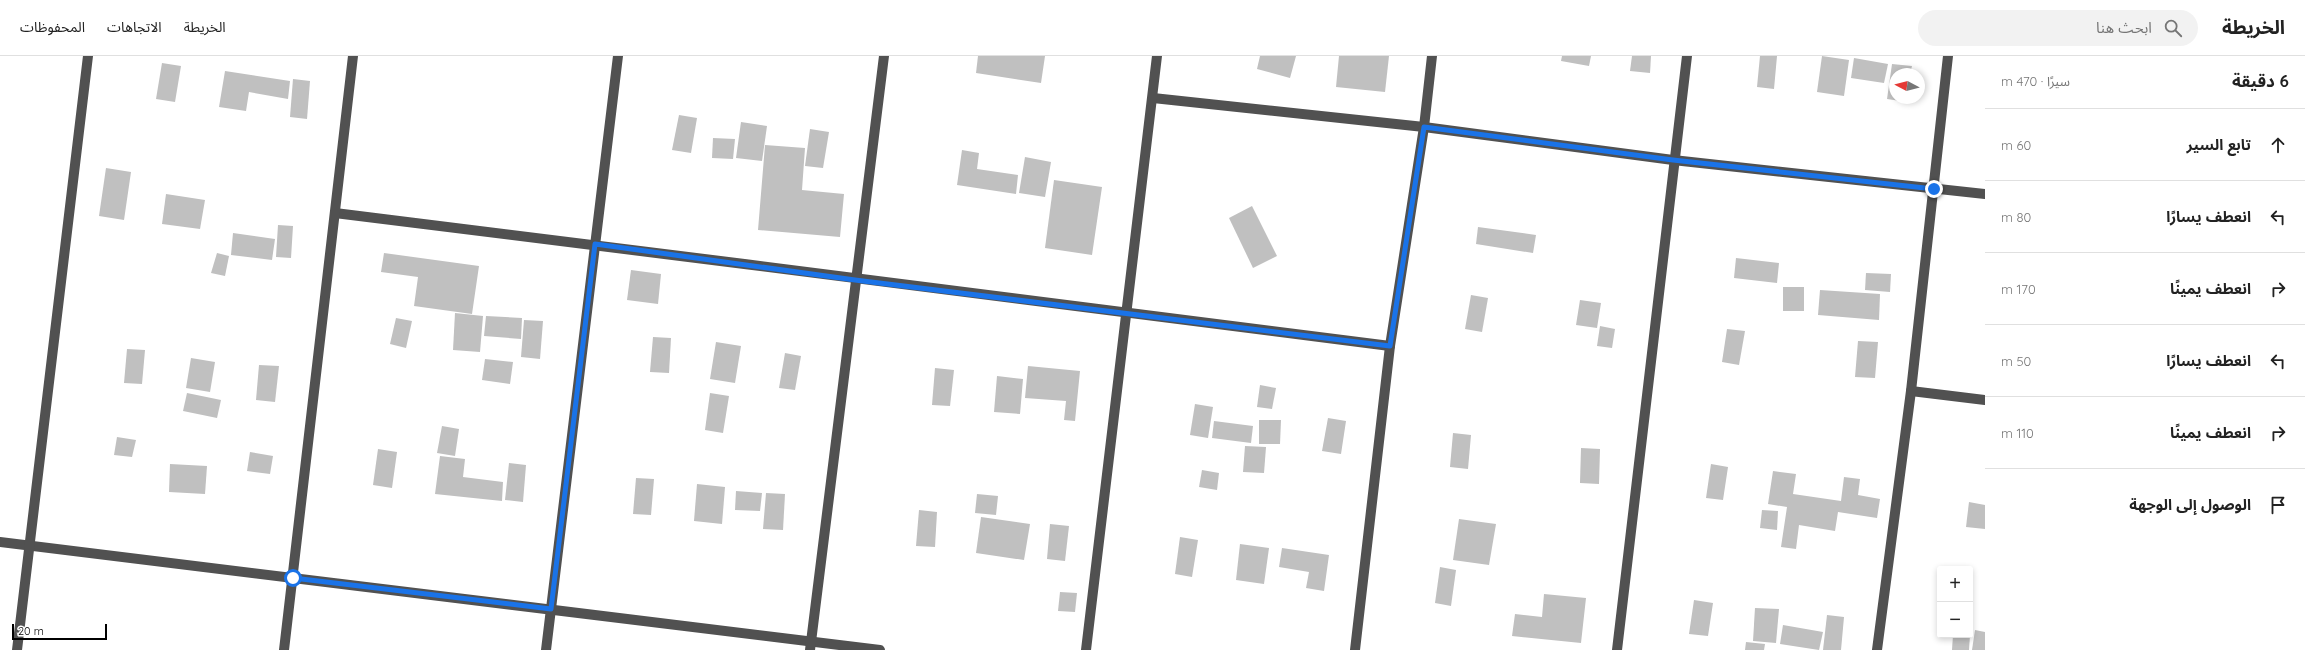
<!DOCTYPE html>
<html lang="ar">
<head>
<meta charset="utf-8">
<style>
  body { margin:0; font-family:Quicksand,"Noto Sans Arabic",sans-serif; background:#f2f2f2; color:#222; direction:rtl }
  .controls { position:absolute; right:12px; bottom:12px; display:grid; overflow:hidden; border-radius:4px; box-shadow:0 2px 6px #0003 }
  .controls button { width:36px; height:36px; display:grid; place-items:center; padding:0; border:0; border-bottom:1px solid #e0e0e0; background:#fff; color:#222; font:20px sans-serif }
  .compass { position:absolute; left:1889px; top:12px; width:36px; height:36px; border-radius:50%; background:#fff; box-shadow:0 2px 6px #0003; rotate:277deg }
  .scale { position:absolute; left:12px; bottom:10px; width:95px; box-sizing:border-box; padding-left:4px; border:2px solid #000; border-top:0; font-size:11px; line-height:14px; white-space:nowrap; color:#000; -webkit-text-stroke:3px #fff; paint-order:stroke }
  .stop { position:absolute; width:12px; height:12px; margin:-9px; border:3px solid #1a73e8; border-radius:50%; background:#fff }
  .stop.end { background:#1a73e8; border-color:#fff; box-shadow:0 1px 4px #0008 }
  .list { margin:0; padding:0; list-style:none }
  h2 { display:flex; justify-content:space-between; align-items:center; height:52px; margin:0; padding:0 16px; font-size:17px }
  h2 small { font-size:13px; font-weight:400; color:#767676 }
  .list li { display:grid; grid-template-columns:26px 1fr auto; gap:12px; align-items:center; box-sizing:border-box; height:72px; padding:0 16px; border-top:1px solid #e0e0e0 }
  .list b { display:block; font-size:15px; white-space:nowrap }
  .list em { font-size:13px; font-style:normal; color:#767676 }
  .icon { flex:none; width:22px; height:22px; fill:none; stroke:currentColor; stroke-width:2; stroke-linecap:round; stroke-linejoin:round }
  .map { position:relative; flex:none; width:1985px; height:594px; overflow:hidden; direction:ltr }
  header { display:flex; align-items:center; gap:24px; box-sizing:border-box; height:56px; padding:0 20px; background:#fff; border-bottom:1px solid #e0e0e0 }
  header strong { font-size:19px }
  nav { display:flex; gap:22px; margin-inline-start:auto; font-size:14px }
  .search { width:280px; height:36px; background:#f2f2f2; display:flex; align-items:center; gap:10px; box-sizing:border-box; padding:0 14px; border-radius:22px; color:#767676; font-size:15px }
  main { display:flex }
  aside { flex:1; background:#fff }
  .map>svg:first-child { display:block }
</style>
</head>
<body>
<header>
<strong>الخريطة</strong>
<div class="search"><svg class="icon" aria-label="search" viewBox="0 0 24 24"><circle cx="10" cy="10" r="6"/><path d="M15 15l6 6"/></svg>ابحث هنا</div>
<nav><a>الخريطة</a><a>الاتجاهات</a><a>المحفوظات</a></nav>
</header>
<main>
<aside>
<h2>6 دقيقة<small>سيرًا · 470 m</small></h2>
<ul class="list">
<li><svg class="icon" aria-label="ahead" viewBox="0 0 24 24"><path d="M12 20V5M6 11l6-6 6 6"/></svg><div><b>تابع السير</b></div><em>60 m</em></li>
<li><svg class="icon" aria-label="left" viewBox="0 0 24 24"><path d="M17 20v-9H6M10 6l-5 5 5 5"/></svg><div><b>انعطف يسارًا</b></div><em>80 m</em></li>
<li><svg class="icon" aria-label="right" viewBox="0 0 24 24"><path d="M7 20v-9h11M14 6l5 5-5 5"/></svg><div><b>انعطف يمينًا</b></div><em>170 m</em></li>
<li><svg class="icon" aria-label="left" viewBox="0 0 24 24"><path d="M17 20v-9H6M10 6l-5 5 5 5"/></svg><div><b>انعطف يسارًا</b></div><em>50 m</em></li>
<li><svg class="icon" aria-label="right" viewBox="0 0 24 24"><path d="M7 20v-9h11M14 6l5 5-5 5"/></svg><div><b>انعطف يمينًا</b></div><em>110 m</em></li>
<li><svg class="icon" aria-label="arrive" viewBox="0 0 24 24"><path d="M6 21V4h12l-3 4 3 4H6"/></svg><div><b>الوصول إلى الوجهة</b></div></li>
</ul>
</aside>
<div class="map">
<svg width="1985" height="594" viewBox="0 0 1985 594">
  <rect width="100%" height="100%" fill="#fff"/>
  <g fill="#c0c0c0">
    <path d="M978 0H1045L1041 27 976 17Z"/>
    <path d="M1260 0H1296L1290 22 1257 13Z"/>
    <path d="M1339 0H1389L1385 36 1336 31Z"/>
    <path d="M1562 0H1591L1589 10 1561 5Z"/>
    <path d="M1632 0H1651L1650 17 1630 15Z"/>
    <path d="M1760 0H1777L1774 33 1757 31Z"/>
    <path d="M1822 0 1849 4 1844 40 1817 36Z"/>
    <path d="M1854 2 1888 8 1884 27 1851 22Z"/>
    <path d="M162 7 181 10 175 46 156 43Z"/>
    <path d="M1892 8 1912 10 1910 18H1895V42H1907V46L1887 43Z"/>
    <path d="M225 15 290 25 288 43 249 36 246 55 219 51Z"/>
    <path d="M293 23 310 25 307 63 290 61Z"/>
    <path d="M679 59 697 62 691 97 672 94Z"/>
    <path d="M741 66 767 70 762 105 736 102Z"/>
    <path d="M810 73 829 76 823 112 805 110Z"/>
    <path d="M713 82 735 83 733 103 712 102Z"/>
    <path d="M765 89 805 92 802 134 844 138 840 181 758 174Z"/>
    <path d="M962 94 979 97 977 113 1018 119 1016 138 957 129Z"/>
    <path d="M1025 101 1051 106 1045 141 1019 137Z"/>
    <path d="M106 112 131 116 124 164 99 160Z"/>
    <path d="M1054 124 1102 131 1092 199 1045 192Z"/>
    <path d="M166 138 205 144 200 173 162 168Z"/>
    <path d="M1252 150 1277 200 1253 212 1229 162Z"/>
    <path d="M278 169 293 170 291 202 276 201Z"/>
    <path d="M1478 171 1536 179 1533 197 1476 188Z"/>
    <path d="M233 177 275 183 272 204 231 199Z"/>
    <path d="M217 197 229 200 225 220 211 217Z"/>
    <path d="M384 197 479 210 472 258 414 250 418 221 381 216Z"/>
    <path d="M1736 202 1779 207 1777 227 1734 222Z"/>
    <path d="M631 214 661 218 658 248 627 244Z"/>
    <path d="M1866 217 1891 218 1890 236 1865 234Z"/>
    <rect x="1783" y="231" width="21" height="24"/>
    <path d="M1820 234 1880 238 1879 264 1818 259Z"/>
    <path d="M1471 239 1488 242 1482 276 1465 273Z"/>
    <path d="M1580 244 1601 247 1597 272 1576 269Z"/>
    <path d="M455 257 483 260 480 296 453 294Z"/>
    <path d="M486 260 522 262 521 283 484 280Z"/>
    <path d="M396 262 412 265 406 292 390 288Z"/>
    <path d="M524 264 543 265 540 303 521 301Z"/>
    <path d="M1600 270 1615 273 1612 292 1597 290Z"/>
    <path d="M1727 273 1745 275 1739 309 1722 306Z"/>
    <path d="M653 281 671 282 669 317 650 316Z"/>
    <path d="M1858 285 1878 286 1875 322 1855 321Z"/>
    <path d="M716 286 741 290 735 327 710 323Z"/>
    <path d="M127 293 145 294 142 328 124 327Z"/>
    <path d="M785 297 801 300 795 334 779 332Z"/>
    <path d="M191 302 215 306 210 336 186 332Z"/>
    <path d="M485 303 513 306 510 328 482 324Z"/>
    <path d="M259 309 279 310 275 346 256 344Z"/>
    <path d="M1028 310 1080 315 1075 365 1064 364 1066 345 1025 342Z"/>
    <path d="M935 312 954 314 950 350 932 349Z"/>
    <path d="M997 320 1023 323 1020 358 994 356Z"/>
    <path d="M1260 329 1276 332 1272 353 1257 351Z"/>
    <path d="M187 337 221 344 217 362 183 355Z"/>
    <path d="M710 337 729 340 723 377 705 374Z"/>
    <path d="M1195 348 1213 351 1208 382 1190 379Z"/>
    <path d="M1328 362 1346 365 1341 398 1322 395Z"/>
    <path d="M1259 364H1281L1280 388H1259Z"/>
    <path d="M1214 365 1253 370 1251 387 1212 382Z"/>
    <path d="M442 370 459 373 455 400 437 397Z"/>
    <path d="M1453 377 1471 379 1468 413 1450 411Z"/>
    <path d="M117 381 136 384 132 401 114 399Z"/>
    <path d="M1245 390 1266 391 1264 417 1243 416Z"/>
    <path d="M1581 392 1600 393 1599 428 1580 427Z"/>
    <path d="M378 393 397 396 392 432 373 429Z"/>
    <path d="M250 396 273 400 270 418 247 415Z"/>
    <path d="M440 400 465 403 463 421 503 426 502 445 435 438Z"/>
    <path d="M509 407 526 409 523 446 505 444Z"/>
    <path d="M170 408 207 410 205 438 169 436Z"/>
    <path d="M1711 408 1728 411 1723 444 1706 442Z"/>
    <path d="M1202 414 1219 417 1217 434 1199 431Z"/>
    <path d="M1773 415 1796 418 1793 438 1841 445 1844 421 1860 423 1858 439 1880 443 1877 462 1838 456 1835 475 1799 469 1796 493 1781 491 1787 451 1768 448Z"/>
    <path d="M636 422 654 423 651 459 633 458Z"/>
    <path d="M697 428 725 431 722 468 694 465Z"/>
    <path d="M736 435 762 437 760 455 735 454Z"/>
    <path d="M766 437 785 438 783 474 763 473Z"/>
    <path d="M977 438 998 440 996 459 975 457Z"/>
    <path d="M1969 446 1985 449V473L1966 471Z"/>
    <path d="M919 454 937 456 935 491 916 490Z"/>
    <path d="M1762 454 1778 455 1777 474 1760 472Z"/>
    <path d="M981 461 1030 468 1024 504 976 497Z"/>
    <path d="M1459 463 1496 468 1489 509 1453 504Z"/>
    <path d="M1050 468 1069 470 1065 505 1047 503Z"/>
    <path d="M1180 481 1198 484 1192 521 1175 518Z"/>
    <path d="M1240 488 1269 492 1264 528 1236 524Z"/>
    <path d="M1282 492 1329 499 1324 535 1306 532 1309 516 1279 511Z"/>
    <path d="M1440 511 1456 514 1451 550 1435 547Z"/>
    <path d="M1060 536 1077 537 1075 556 1058 555Z"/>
    <path d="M1544 538 1586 542 1581 587 1512 580 1515 558 1542 561Z"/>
    <path d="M1694 544 1713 547 1708 580 1689 578Z"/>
    <path d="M1755 552 1779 553 1776 587 1753 585Z"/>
    <path d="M1827 559 1844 561 1841 594H1823Z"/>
    <path d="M1783 569 1823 576 1819 594 1780 588Z"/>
    <path d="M1975 574 1985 576V594H1972Z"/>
    <path d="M1953 579H1970L1969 594H1952Z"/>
    <path d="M1746 586 1765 588 1764 594H1745Z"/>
  </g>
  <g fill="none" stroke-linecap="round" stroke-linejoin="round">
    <g stroke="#515151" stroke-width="10">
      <path d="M1153 42 1424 71 1673 104 1985 138"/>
      <path d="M335 157C687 199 1038 247 1390 290"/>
      <path d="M1911 335 1985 344"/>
      <path d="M0 486 880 594"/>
      <path d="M17 594 88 0"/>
      <path d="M284 594 353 0"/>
      <path d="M546 594 618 0"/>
      <path d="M810 594 884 0"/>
      <path d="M1086 594 1157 0"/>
      <path d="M1355 594 1390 290 1424 71 1432 0"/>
      <path d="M1617 594 1687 0"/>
      <path d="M1877 594 1911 335 1948 0"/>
    </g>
  </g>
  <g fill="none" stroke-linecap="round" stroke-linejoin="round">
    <path stroke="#1a73e8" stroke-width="5" d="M293 522 551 553 595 188 855 224 1390 290 1424 71 1673 104 1934 133"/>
  </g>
</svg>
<div class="controls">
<button>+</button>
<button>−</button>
</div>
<svg class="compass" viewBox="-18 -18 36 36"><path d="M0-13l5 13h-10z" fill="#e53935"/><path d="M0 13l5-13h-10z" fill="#767676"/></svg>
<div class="scale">20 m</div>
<div class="stop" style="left:293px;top:522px"></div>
<div class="stop end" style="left:1934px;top:133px"></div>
</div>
</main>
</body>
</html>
